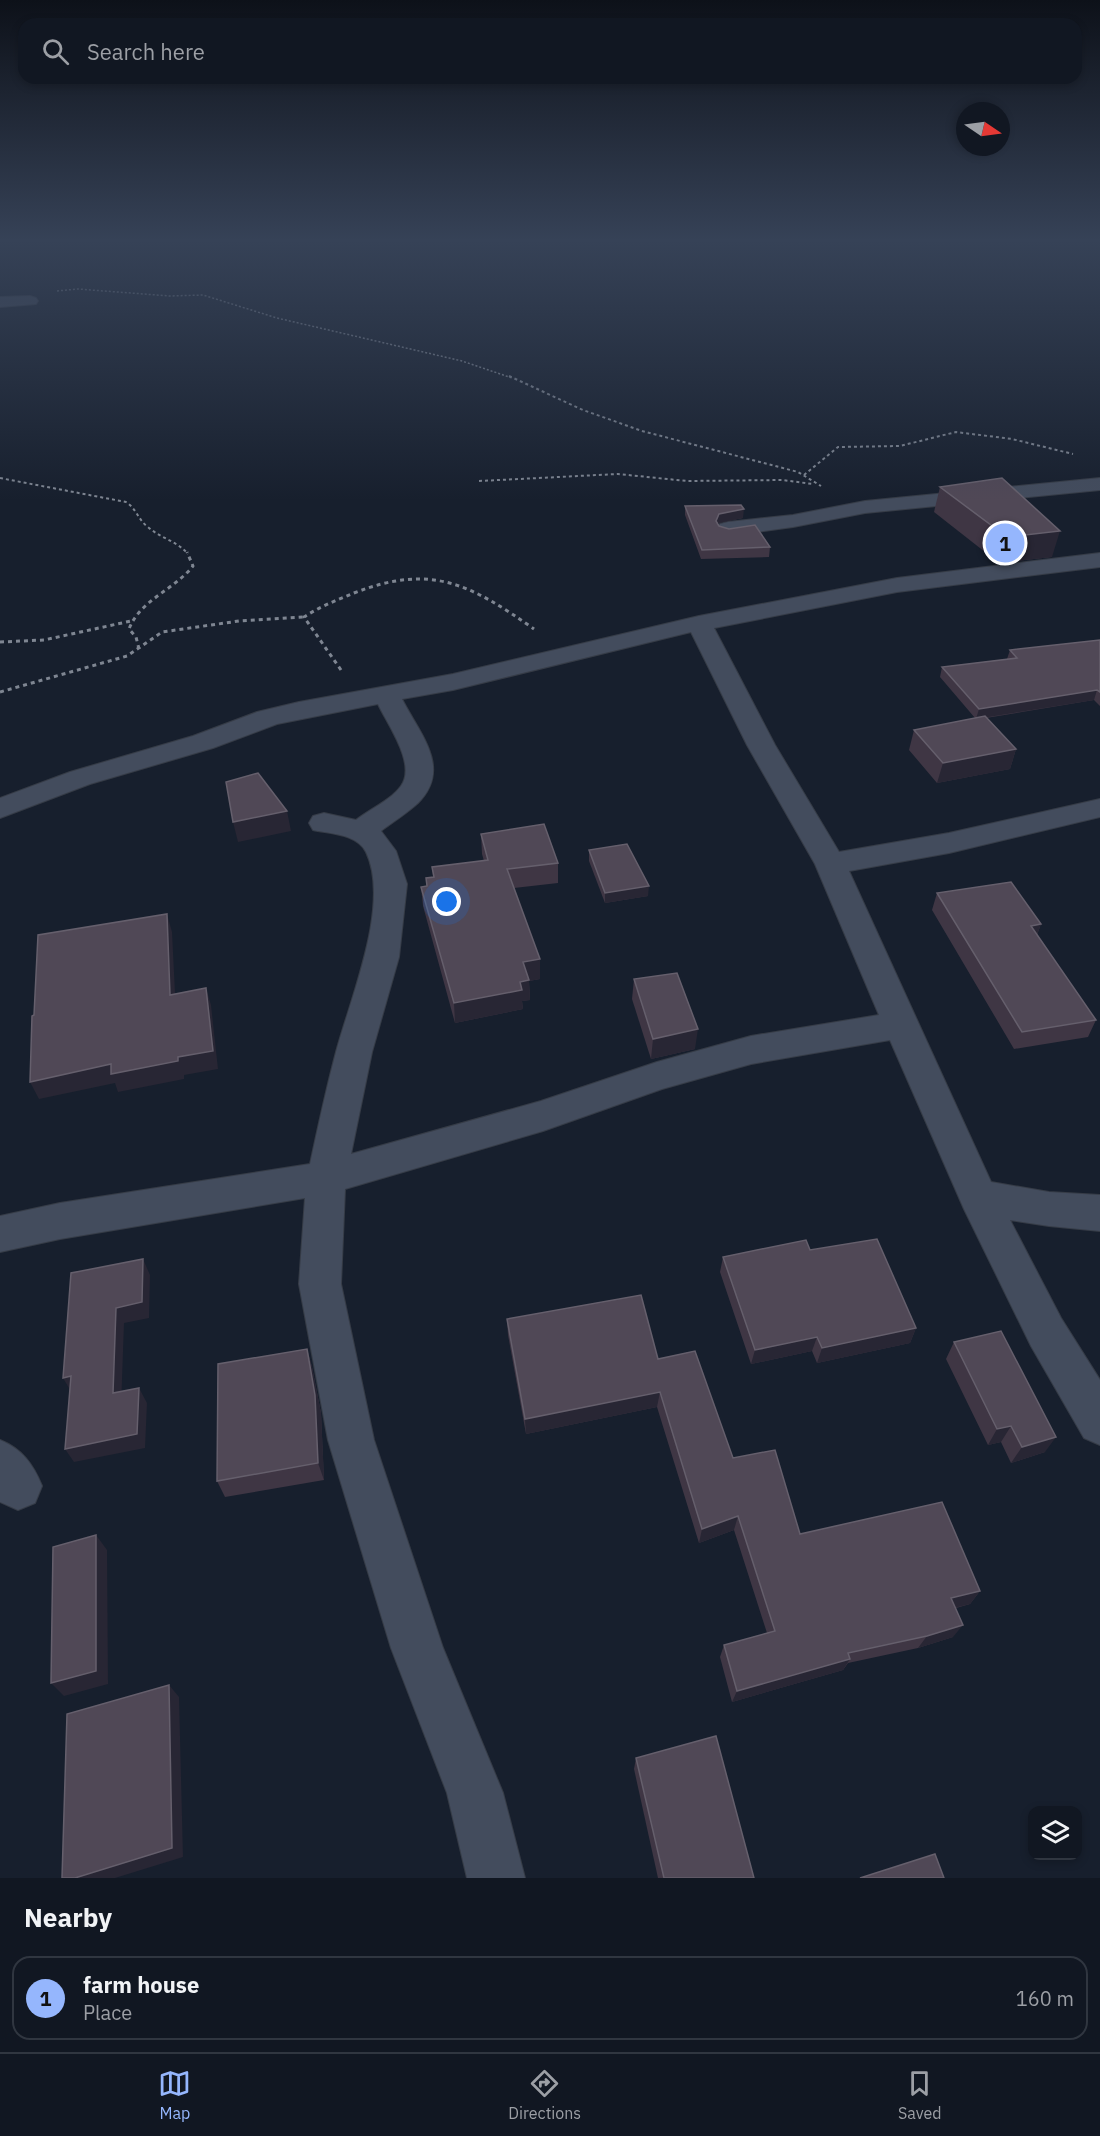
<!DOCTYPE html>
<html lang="en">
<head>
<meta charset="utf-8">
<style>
  body { margin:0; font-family:"IBM Plex Sans",sans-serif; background:#1a202a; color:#f1f3f6 }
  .controls { position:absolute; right:18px; bottom:18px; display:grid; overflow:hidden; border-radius:12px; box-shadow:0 3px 9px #0003 }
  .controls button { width:54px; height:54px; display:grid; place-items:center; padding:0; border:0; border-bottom:2px solid #303640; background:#111722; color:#f1f3f6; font:30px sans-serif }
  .compass { position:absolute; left:956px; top:102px; width:54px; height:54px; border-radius:50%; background:#111722; box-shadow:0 3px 9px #0003; rotate:103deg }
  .you { position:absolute; left:447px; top:902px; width:21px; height:21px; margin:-15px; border:4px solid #fff; border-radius:50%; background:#1a73e8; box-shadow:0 0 0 9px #1a73e833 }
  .badge { display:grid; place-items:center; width:39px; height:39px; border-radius:50%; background:#95b6fd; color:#111; font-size:20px; font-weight:700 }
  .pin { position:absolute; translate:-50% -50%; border:3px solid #fff; box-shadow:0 2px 6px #0006 }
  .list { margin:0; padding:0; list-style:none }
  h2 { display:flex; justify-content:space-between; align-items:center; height:78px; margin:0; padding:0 24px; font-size:26px }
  h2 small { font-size:20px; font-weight:400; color:#9c9fa5 }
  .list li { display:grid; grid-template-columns:39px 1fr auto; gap:18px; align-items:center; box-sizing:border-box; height:84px; margin:0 12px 12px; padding:0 12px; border:2px solid #303640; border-radius:18px }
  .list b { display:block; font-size:22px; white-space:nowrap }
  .list p { margin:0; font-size:20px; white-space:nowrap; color:#9c9fa5 }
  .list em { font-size:20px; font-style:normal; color:#9c9fa5 }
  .icon { flex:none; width:33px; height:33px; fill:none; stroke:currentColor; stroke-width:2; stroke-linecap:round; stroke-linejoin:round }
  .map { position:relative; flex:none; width:1100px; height:1878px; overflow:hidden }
  .search { position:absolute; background:#111722; box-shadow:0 3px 9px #0003; left:18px; right:18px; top:18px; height:66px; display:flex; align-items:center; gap:15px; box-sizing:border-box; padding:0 21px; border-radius:18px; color:#9c9fa5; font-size:22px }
  .sheet { height:174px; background:#111722 }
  nav { display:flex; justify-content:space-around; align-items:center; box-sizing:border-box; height:84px; border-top:2px solid #303640; background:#111722; font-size:16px; color:#9c9fa5 }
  nav a { display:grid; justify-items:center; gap:3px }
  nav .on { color:#95b6fd }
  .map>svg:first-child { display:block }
</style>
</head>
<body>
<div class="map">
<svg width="1100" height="1878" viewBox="0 0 1100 1878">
  <rect width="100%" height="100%" fill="#171f2d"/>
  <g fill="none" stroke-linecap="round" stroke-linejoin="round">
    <defs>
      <g id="minor">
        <path d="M30 296 36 298 38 301 36 304 0 307V297Z"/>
        <path d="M1100 478V490L865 513 793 527 728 536 720 534 717 529 720 524 728 522 793 515 865 501Z"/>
        <path d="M1100 553V567L897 592 714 628 775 745 839 852 949 833 1100 799V817L949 853 849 871 991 1182 1049 1192 1100 1195V1231L1049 1226 1010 1220 1061 1318 1100 1380V1445L1084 1438 1031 1346 964 1209 890 1040 751 1064 662 1089 543 1131 345 1189 341 1284 374 1440 443 1648 503 1793 525 1878H467L447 1793 391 1648 328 1440 299 1284 305 1198 60 1239 0 1252V1216L60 1203 310 1164C318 1127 326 1089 336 1052 350 999 391 904 366 852 357 834 331 834 313 830L309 823 313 816 324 813 356 820C370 809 391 800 401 786 417 764 387 724 378 704L277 724 213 748 90 784 0 818V798L70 772 193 736 257 712 299 702 453 674 699 616 897 578ZM691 632 747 745 815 864 879 1015 751 1036 657 1062 541 1101 351 1154 372 1052 399 957 407 884 396 851 381 831C393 822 407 813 418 803 453 768 419 733 402 699L453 690Z"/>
        <path d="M0 1440C22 1449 33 1464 42 1486L35 1503 18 1510 0 1502Z"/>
      </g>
    </defs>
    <use href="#minor" stroke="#363c47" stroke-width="2"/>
    <path stroke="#7f8692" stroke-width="1.5" stroke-dasharray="2 2" stroke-linecap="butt" d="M57 291 78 289 170 296 203 295 277 318 462 361 512 378"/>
    <g stroke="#7f8692" stroke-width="2" stroke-dasharray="3 3" stroke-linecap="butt">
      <path d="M509 376 583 410 642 431 798 472 821 486"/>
      <path d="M804 475 838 447 900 446 956 432 1012 439 1073 454"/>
      <path d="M0 478 126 502C137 509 138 520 148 527 160 538 177 541 188 554"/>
      <path d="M479 481 618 474 687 481 782 480 813 484"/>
    </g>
    <g stroke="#7f8692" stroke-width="3" stroke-dasharray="4 4" stroke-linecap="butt">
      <path d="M0 642 44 640 131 621"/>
      <path d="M139 649 136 637 129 629C140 600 174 590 193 566L187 552"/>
      <path d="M341 670 304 617C319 607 337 600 354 593 431 563 470 584 534 629"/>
      <path d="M0 692 127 656 162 632 239 621 304 617"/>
    </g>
    <use href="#minor" fill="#434c5d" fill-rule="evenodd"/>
  </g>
  <g fill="#3f3644">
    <path d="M940 487 1052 557 999 563 934 512Z"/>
    <path d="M685 506 743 518 718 523V524L719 526 770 547 769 557 701 559 685 515Z"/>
    <path d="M1100 640V706L1094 700 986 718 1016 749 1010 769 937 783 909 750 914 730 975 718 940 677 942 667 1007 659 1010 650Z"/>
    <path d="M481 834 558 863V883L514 888 540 979 529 981 530 1000 522 1001 523 1009 455 1023 423 906 421 887 427 886 433 877 432 867 484 861 482 854Z"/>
    <path d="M589 850 648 896 605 903 589 861Z"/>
    <path d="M937 893 1041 924 1037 935 1096 1020 1088 1037 1014 1049 932 910Z"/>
    <path d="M634 979 695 1049 651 1059 632 999Z"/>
    <path d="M810 1250 916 1328 910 1343 817 1363 812 1351 751 1364 720 1272 723 1257Z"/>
    <path d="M507 1319 658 1359 733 1458 800 1534 980 1591 970 1604 956 1608 953 1637 918 1648 848 1663 843 1670 732 1702 720 1657 724 1645 767 1633 734 1530 699 1543 657 1407 526 1434 508 1335Z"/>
    <path d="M954 1342 1045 1452 1011 1463 1001 1442 988 1445 946 1359Z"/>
    <path d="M307 1349 312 1367 321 1413 324 1480 225 1497 217 1481Z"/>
    <path d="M636 1758 754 1878H658L634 1769Z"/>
  </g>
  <g fill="#282634">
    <path d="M744 509 743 518 718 523 715 530 716 521 719 514Z"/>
    <path d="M1060 531 1052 557 999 563 1007 537Z"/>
    <path d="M1097 690 1094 700 976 719 979 709Z"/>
    <path d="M1016 749 1010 769 937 783 943 763Z"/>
    <path d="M287 811 291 831 238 842 233 822Z"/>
    <path d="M649 886 648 896 605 903V893Z"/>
    <path d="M167 914 172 932 176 1013 170 995Z"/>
    <path d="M1041 924 1034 942 1031 926Z"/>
    <path d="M540 959V979L529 981 530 1000 522 1001 523 1009 455 1023 454 1003 520 982 523 962Z"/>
    <path d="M206 988 211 1005 218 1069 184 1075V1079L118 1092 115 1083 39 1099 30 1082 111 1064 178 1057Z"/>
    <path d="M698 1029 695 1049 651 1059 653 1039Z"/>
    <path d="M143 1259 150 1275 149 1318 124 1323 121 1408 113 1393 116 1308Z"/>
    <path d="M916 1328 910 1343 817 1363 822 1348Z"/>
    <path d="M817 1337 812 1351 751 1364 755 1350Z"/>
    <path d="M307 1349 312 1367 321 1413 324 1480 318 1463Z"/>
    <path d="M71 1376 72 1393 63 1378Z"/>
    <path d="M139 1388 147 1403 145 1448 74 1462 65 1449Z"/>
    <path d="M660 1392 657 1407 526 1434 525 1419Z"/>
    <path d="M1011 1426 1001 1442 988 1445 997 1429Z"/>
    <path d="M1056 1437 1045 1452 1011 1463 1022 1447Z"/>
    <path d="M738 1516 734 1530 699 1543 702 1529Z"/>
    <path d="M96 1535 107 1550 108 1684 64 1696 51 1683Z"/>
    <path d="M980 1591 970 1604 942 1611 951 1598Z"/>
    <path d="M963 1625 953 1637 918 1648 927 1636Z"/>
    <path d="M850 1659 843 1670 732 1702 737 1691Z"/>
    <path d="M169 1685 179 1697 183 1857 115 1878H75Z"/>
  </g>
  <g fill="#504856" stroke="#655f6c" stroke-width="1.5">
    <path d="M1002 478 1060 531 1007 537 940 487Z"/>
    <path d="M741 505 744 509 719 514 716 521 719 526 729 529 755 525 770 547 702 550 685 506Z"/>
    <path d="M1100 640V692L1097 690 979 709 942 667 1017 658 1010 650Z"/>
    <path d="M985 716 1016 749 943 763 914 730Z"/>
    <path d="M258 773 287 811 233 822 226 782Z"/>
    <path d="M544 824 558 863 507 869 540 959 523 962 529 980 520 982 522 990 454 1003 421 887 427 886 426 878 434 877 432 867 488 860 481 834Z"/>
    <path d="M627 844 649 886 605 893 589 850Z"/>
    <path d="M1011 882 1041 924 1031 926 1096 1020 1022 1032 937 893Z"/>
    <path d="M167 914 170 995 206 988 213 1051 178 1057V1061L111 1074V1064L30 1082 32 1016 34 1015 38 935Z"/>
    <path d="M677 973 698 1029 653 1039 634 979Z"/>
    <path d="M877 1239 916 1328 822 1348 817 1337 755 1350 723 1257 806 1240 810 1250Z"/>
    <path d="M143 1259 142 1302 116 1308 113 1393 139 1388 137 1434 65 1449 71 1376 63 1378 71 1273Z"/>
    <path d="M641 1295 658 1359 695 1351 733 1458 775 1450 800 1534 942 1502 980 1591 951 1598 963 1625 927 1636 848 1653 850 1659 737 1691 724 1645 775 1631 738 1516 702 1529 660 1392 525 1419 507 1319Z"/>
    <path d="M1001 1331 1056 1437 1022 1447 1011 1426 997 1429 954 1342Z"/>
    <path d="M307 1349 315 1395 318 1463 217 1481 218 1364Z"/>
    <path d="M96 1535V1671L51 1683 53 1547Z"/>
    <path d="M169 1685 172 1848 75 1878H62L67 1714Z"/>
    <path d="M716 1736 754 1878H664L636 1758Z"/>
    <path d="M935 1854 944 1878H860Z"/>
  </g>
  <linearGradient id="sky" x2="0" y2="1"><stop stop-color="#0d1119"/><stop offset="0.48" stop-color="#364257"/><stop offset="1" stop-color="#364257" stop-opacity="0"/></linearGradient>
  <rect width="1100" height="501" fill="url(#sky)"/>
</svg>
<div class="controls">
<button><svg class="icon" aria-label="layers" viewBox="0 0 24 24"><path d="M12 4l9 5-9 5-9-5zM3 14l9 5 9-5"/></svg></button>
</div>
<svg class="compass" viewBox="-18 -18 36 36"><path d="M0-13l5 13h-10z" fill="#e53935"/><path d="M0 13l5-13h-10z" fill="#9c9fa5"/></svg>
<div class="you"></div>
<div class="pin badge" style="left:1005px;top:543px">1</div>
<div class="search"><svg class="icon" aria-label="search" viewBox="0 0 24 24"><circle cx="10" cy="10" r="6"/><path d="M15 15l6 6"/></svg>Search here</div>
</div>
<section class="sheet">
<h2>Nearby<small></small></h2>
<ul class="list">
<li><span class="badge">1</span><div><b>farm house</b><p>Place</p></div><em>160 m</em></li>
</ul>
</section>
<nav>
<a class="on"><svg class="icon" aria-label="map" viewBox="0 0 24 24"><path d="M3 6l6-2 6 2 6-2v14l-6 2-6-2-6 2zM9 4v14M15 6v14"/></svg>Map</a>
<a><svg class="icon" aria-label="directions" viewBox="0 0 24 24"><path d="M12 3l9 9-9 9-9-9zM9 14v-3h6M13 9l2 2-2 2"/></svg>Directions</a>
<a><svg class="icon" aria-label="saved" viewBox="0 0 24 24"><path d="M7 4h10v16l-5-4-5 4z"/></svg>Saved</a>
</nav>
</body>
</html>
